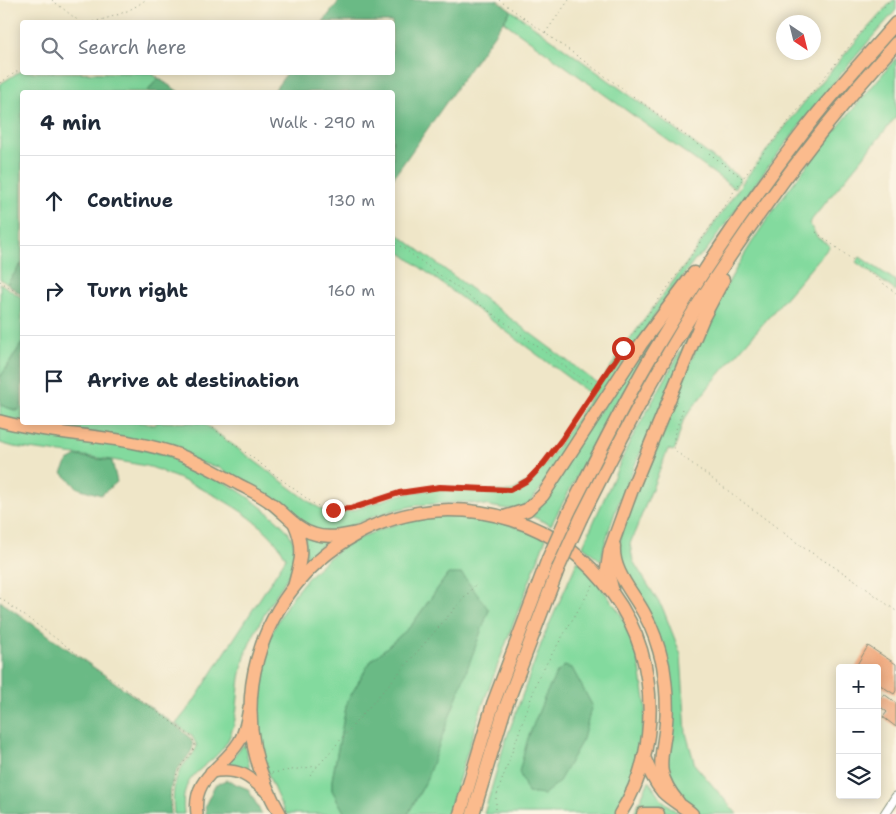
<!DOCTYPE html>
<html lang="en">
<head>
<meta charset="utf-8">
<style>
  body { margin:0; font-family:"Shantell Sans",sans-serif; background:#f2f2f3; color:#1f2937 }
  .controls { position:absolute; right:15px; bottom:15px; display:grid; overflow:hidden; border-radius:5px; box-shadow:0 2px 12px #0003 }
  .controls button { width:45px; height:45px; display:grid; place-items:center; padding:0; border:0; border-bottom:1px solid #e0e1e3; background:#fff; color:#1f2937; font:25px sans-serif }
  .compass { position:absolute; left:776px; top:15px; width:45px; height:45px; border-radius:50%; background:#fff; box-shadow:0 2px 12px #0003; rotate:145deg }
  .stop { position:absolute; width:15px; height:15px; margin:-11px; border:4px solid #c8321e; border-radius:50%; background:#fff }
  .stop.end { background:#c8321e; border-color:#fff; box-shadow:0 1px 5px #0008 }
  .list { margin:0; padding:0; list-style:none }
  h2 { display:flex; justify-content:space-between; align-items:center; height:65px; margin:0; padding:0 20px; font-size:21px }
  h2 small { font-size:16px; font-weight:400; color:#747a83 }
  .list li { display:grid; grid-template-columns:32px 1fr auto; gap:15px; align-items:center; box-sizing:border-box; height:90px; padding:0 20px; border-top:1px solid #e0e1e3 }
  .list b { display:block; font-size:19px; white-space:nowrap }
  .list em { font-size:16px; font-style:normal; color:#747a83 }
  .icon { flex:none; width:28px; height:28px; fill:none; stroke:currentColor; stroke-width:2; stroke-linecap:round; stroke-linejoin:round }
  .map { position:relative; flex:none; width:896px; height:814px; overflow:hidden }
  .search { position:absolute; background:#fff; box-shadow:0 2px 12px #0003; left:20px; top:20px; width:375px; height:55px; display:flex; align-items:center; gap:12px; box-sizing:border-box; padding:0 18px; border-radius:5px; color:#747a83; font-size:19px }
  .panel { position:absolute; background:#fff; box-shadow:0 2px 12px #0003; left:20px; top:90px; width:375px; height:335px; border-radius:5px }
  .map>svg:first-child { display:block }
</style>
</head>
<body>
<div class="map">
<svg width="896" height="814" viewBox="0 0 896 814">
  <rect width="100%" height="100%" fill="#fcf5e5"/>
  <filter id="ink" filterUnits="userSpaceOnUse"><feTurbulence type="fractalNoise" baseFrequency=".02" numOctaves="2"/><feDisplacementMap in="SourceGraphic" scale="10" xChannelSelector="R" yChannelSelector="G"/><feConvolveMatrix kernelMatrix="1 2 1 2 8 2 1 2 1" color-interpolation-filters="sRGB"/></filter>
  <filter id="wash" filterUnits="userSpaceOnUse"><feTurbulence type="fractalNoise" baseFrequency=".0096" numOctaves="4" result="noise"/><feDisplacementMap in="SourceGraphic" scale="20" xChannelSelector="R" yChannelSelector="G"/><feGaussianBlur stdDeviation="1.12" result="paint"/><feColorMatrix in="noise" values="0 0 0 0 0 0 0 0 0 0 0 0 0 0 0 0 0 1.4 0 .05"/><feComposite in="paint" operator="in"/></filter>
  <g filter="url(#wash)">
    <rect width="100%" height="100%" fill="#efe6c8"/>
    <g fill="#83da9e" stroke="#518c69">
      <path d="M893 0H896V10C828 86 766 168 706 251L696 259 663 303 539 491 529 503 519 508 507 509 465 502 418 505 395 510 375 516 333 533 308 530 218 467 25 423 139 422 155 425 157 422 203 423 314 505 323 510 333 512 351 511 399 495 440 488 510 492 529 481 546 464 624 347 689 260 745 179 802 105 858 39Z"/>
      <path d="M511 10 643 105 741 179 734 188 504 22Z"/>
      <path d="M896 58V117L809 223 817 237 830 246 711 384 690 411 683 421 675 449 673 451 668 449 630 544 633 561 663 609 681 655 686 733 695 765 737 814H698L674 790 665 774 669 687 623 573 619 552 622 526C641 481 659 437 678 393 694 353 710 313 732 276 776 196 838 128 896 58Z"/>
      <path d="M22 70V72L151 73 158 78 147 92H22V263L7 284 0 279V84Z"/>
      <path d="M392 230 597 383 590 394 393 247Z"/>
      <path d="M860 257 896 281V291L856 262Z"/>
      <path d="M0 283 22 298V343L0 378Z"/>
      <path d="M692 331C680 364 666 397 651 430 632 472 610 515 601 561L583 546 629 443Z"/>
      <path d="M646 345 651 348 601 431 551 525 527 514Z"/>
      <path d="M22 404V422L0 417V405L17 411Z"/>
      <path d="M0 426C32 432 65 437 97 442 124 446 153 450 179 460 210 472 241 490 266 511 278 521 294 533 295 550 296 570 280 588 270 604 263 617 255 631 249 645 245 655 242 667 240 678 237 699 238 721 228 740 212 771 178 768 184 814H174C172 796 173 778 185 763 190 757 194 754 197 746L192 736 176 724 192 704 286 558C269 520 205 488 167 474 160 471 153 467 146 466 102 457 57 453 14 447L0 443Z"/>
      <path d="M420 516H464L505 523 546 538 481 709 448 814H408L425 783 448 574 411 626 370 662 347 702 332 780V790L345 814H286C275 794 267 773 261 751 258 739 258 725 258 713 256 646 284 593 336 552 360 534 392 526 420 516Z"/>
      <path d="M305 535 327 541 306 558Z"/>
      <path d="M578 560 595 579 621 614 638 656 646 706 637 769 615 814H484L504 745 544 636Z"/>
      <path d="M243 745H245L250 770 248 772 224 767Z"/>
      <path d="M649 781 661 799 679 814C671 814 666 811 659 810 650 808 642 811 634 813Z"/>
    </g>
    <g fill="#6aba85" stroke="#447c5c">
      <path d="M340 0H497L511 10 393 178 392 92H273L287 73 392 72V22H323Z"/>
      <path d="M158 78 179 92H147Z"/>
      <path d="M22 263V295L7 284Z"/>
      <path d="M22 343V404L18 411 0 405V378Z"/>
      <path d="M77 456 112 461 117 482 101 495 78 488 62 473 68 461Z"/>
      <path d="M448 574H462L489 610 425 783 408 814H345L332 790V780L347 702 370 662 411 626Z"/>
      <path d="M0 601 175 725C181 730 192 737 193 745 194 753 178 766 175 775 169 787 170 801 171 814H0Z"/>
      <path d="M564 666 572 668 592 705 583 739 558 783 543 795 528 793 519 772 528 738 545 696 556 674Z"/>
      <path d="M226 780 248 789 262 814H206L205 806 215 785Z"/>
    </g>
    <g id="blocks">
      <g fill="#f1a97d">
        <path d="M868 646 896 664V691L894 694 877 683V668H855Z"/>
        <path d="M884 694 896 703V727L883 717 887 712 877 704Z"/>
      </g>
    </g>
  </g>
  <g filter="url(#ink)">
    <use href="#blocks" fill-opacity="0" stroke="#87927e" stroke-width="1"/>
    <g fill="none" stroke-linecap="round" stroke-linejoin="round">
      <defs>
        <path id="minor" d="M885 814 896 797"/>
        <g id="major">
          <path d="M0 421C58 437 123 434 180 455 200 463 219 473 238 484 249 490 261 495 271 503 285 513 296 529 314 534 328 539 344 535 359 532"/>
          <path d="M294 523C305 548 301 560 294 585"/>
          <path d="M211 772C239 767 249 776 269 794"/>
          <path d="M197 814C192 777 222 769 239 742 245 733 247 720 249 708"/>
        </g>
        <g id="highway">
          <path d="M569 512C597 457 624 401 656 348 700 274 750 201 803 132 832 94 864 59 896 23"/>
          <path d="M504 517 527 510 543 495 641 344 694 273"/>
          <path d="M581 518C617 446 654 374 697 306 756 213 823 125 896 43"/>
          <path d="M614 546C612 572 634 593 645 615 654 631 659 648 663 665 666 684 668 704 666 723 663 759 652 770 678 802"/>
          <path d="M612 588 607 569 610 550 634 484 703 318 723 280"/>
          <path d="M644 757C649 769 654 782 663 792 671 800 683 806 692 814"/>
          <path d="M280 814C268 793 259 771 254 747 231 625 326 512 449 510 491 510 534 523 568 548 602 574 629 610 641 650 657 705 651 766 620 814"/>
          <path d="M460 814 493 704 548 559"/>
          <path d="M473 814 504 711 558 569"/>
          <path d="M643 814H658"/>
        </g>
      </defs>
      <use href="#minor" stroke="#87927e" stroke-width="11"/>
      <use href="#major" stroke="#87927e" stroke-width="14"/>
      <use href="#highway" stroke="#87927e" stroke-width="15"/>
      <g stroke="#87927e" stroke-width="1" stroke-dasharray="1 4" stroke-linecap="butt">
        <path d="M52 0 80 22"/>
        <path d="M499 0 644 104 742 178"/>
        <path d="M93 22C112 17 130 12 145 0"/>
        <path d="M545 33 569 0"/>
        <path d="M152 72 181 92"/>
        <path d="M0 83 22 68"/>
        <path d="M816 232 896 293"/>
        <path d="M392 240 582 379 597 385"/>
        <path d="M0 281 22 296"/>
        <path d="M683 409 674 435V450L804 548 855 580 896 611"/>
        <path d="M205 422 314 504 323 508 333 510 350 509 399 493 439 487 510 490 528 480 544 463 563 438 623 348 688 260 743 178 856 38 890 0"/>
        <path d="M0 598 192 737 195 746C192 754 188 757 183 763 172 779 171 796 173 814"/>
        <path d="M272 773 317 766"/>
        <path d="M310 775 477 583"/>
        <path d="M496 814V797L539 676 593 585"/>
      </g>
      <use href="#minor" stroke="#fff" stroke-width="9"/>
      <use href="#major" stroke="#fbbb8d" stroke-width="11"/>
      <use href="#highway" stroke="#fbbb8d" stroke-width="12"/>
      <defs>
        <g id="highway-bridge">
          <path d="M548 559 569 512"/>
          <path d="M558 569 581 518"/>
        </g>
      </defs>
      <use href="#highway-bridge" stroke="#87927e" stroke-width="15" stroke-linecap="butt"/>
      <use href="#highway-bridge" stroke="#fbbb8d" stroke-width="12"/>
    </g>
  </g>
  <g fill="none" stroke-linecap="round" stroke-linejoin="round" filter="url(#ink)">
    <path stroke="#c8321e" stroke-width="6" d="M333 510 350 509 399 493 440 487 510 490 528 480 544 463 563 438 623 348"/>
  </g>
</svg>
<div class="controls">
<button>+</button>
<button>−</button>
<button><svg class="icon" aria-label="layers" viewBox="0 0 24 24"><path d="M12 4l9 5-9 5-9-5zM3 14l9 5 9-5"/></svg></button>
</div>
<svg class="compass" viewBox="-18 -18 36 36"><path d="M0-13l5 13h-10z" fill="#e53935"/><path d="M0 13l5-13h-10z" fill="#747a83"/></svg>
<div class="stop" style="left:623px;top:348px"></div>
<div class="stop end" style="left:333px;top:510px"></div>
<div class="search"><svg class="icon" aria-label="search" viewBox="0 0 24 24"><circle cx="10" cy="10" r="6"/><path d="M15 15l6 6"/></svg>Search here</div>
<section class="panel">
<h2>4 min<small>Walk · 290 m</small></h2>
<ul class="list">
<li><svg class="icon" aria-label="ahead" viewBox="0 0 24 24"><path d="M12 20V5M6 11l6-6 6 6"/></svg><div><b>Continue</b></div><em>130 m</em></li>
<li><svg class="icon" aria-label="right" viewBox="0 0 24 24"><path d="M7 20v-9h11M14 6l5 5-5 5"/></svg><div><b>Turn right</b></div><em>160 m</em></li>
<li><svg class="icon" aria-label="arrive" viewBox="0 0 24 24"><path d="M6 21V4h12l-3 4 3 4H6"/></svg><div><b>Arrive at destination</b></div></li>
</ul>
</section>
</div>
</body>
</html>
